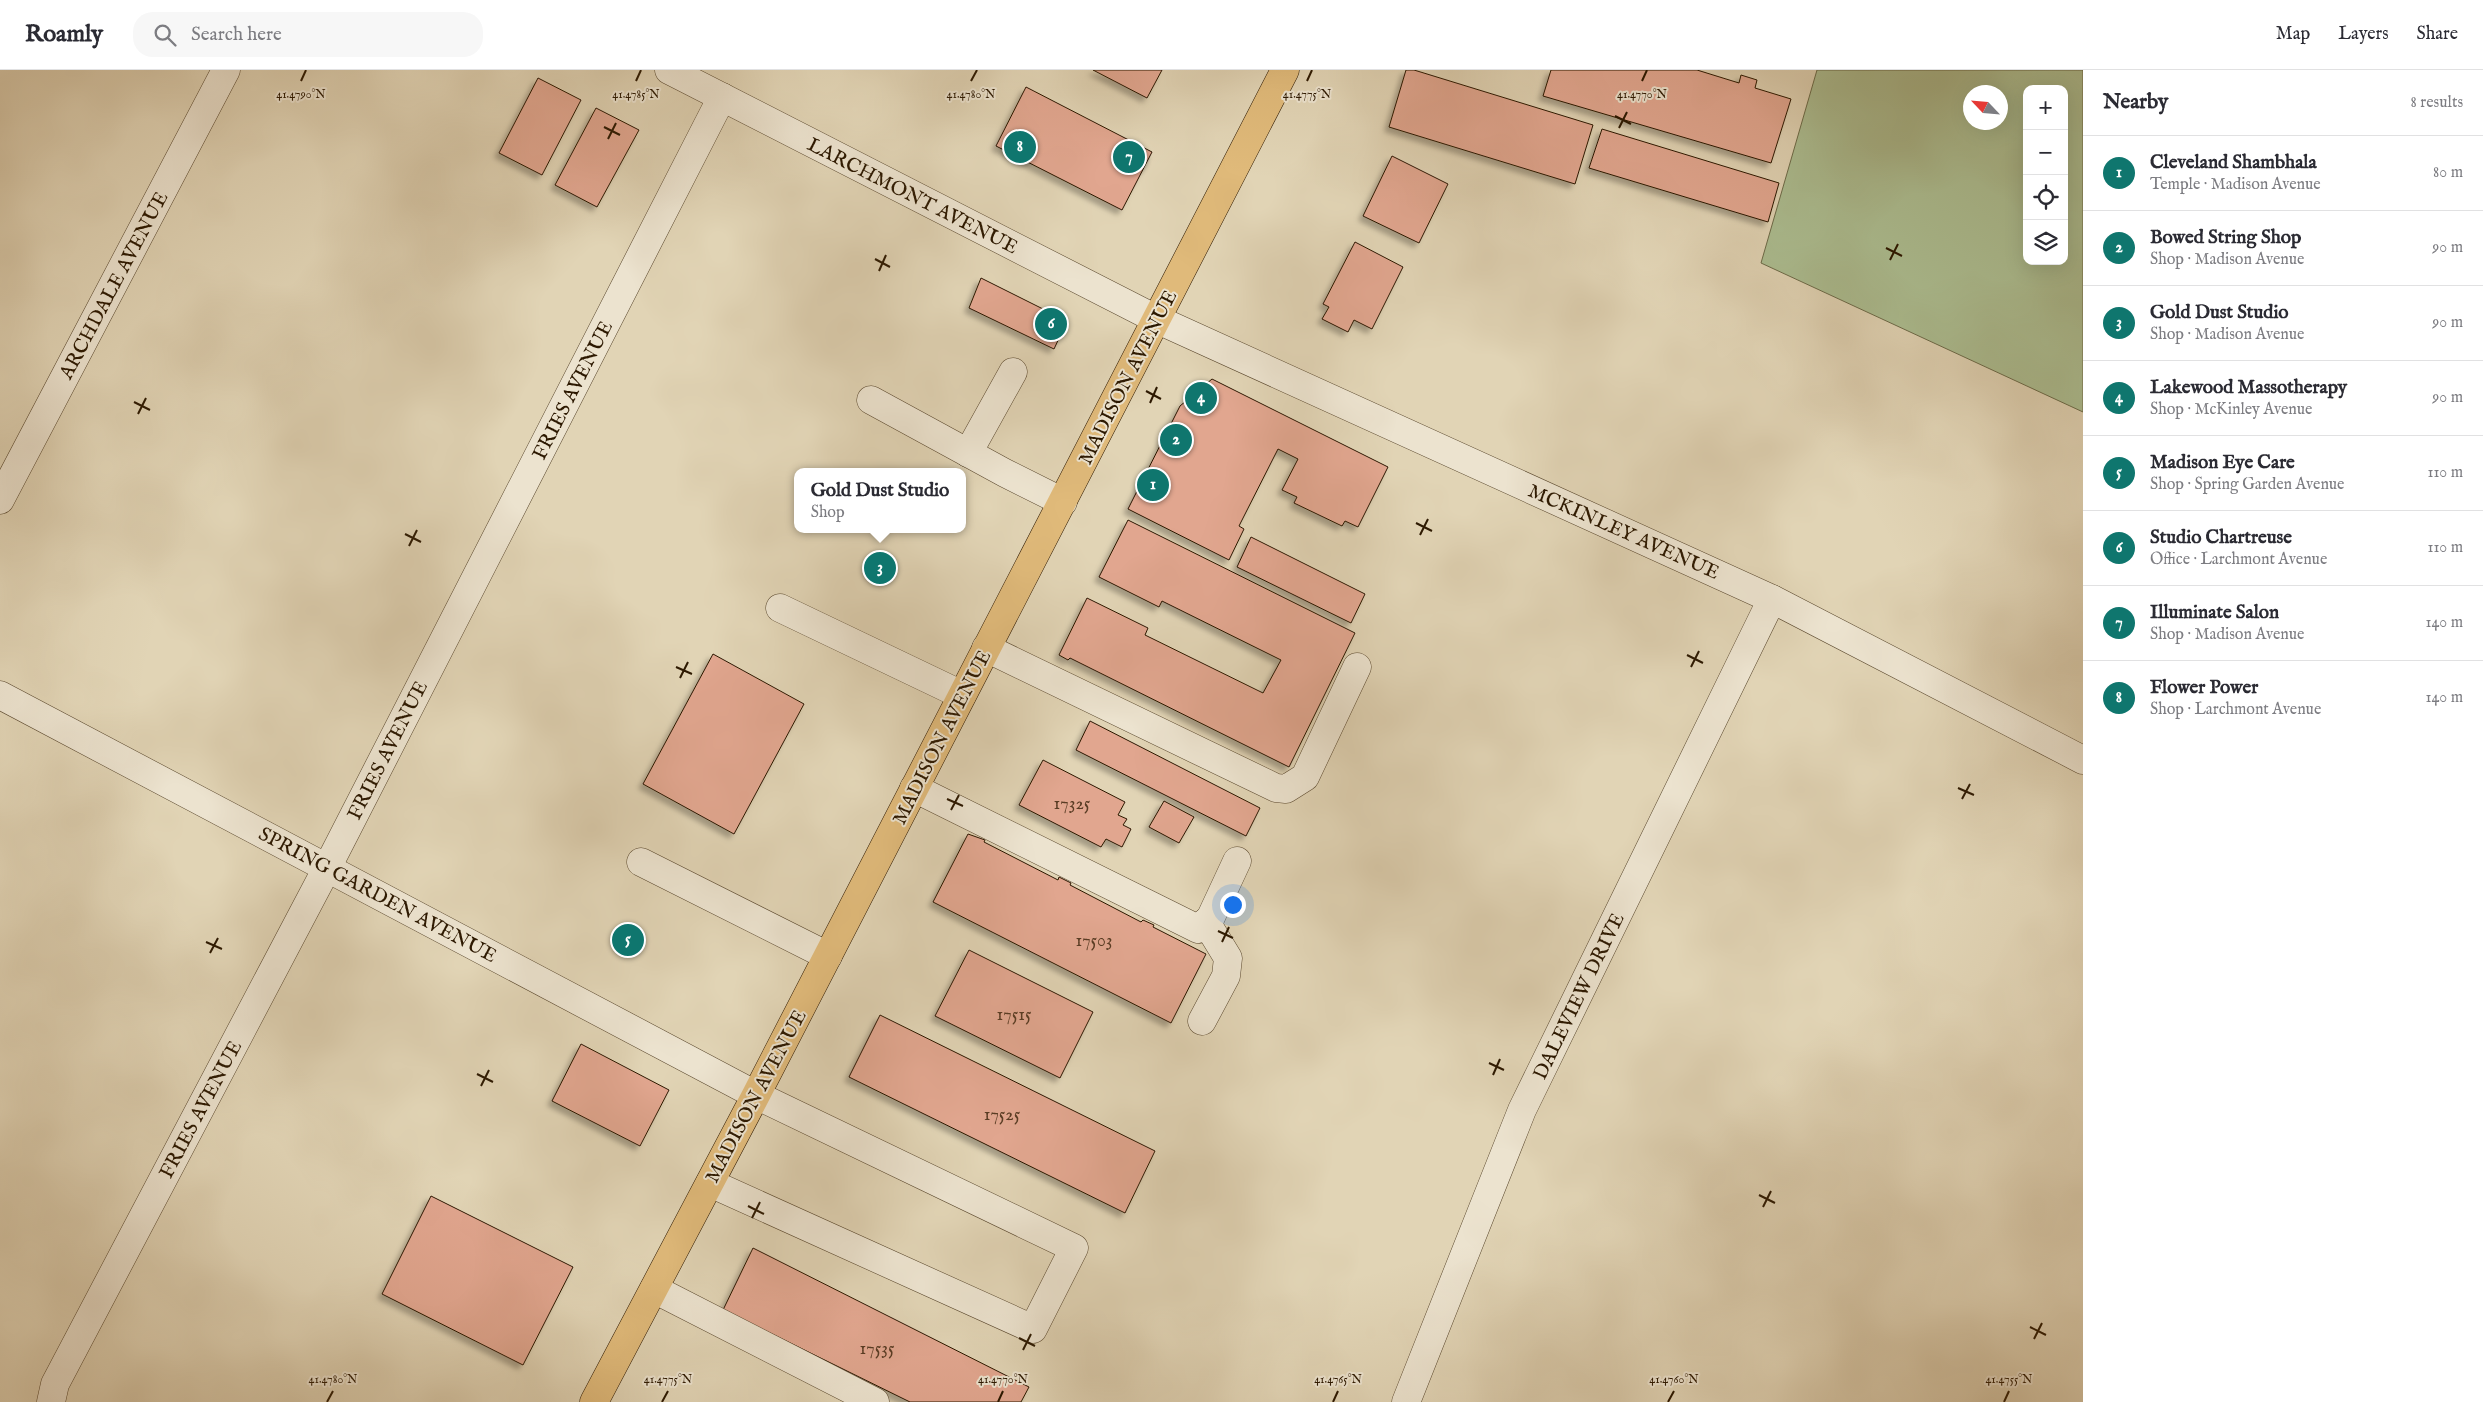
<!DOCTYPE html>
<html lang="en">
<head>
<meta charset="utf-8">
<style>
  body { margin:0; font-family:"IM FELL English",serif; background:#f7f7f7; color:#2b2b33 }
  .controls { position:absolute; right:15px; top:15px; display:grid; overflow:hidden; border-radius:10px; box-shadow:0 5px 20px #0002 }
  .controls button { width:45px; height:45px; display:grid; place-items:center; padding:0; border:0; border-bottom:1px solid #e1e1e2; background:#fff; color:#2b2b33; font:25px sans-serif }
  .compass { position:absolute; left:1963px; top:15px; width:45px; height:45px; border-radius:50%; background:#fff; box-shadow:0 5px 20px #0002; rotate:296deg }
  .you { position:absolute; left:1232px; top:834px; width:18px; height:18px; margin:-12px; border:4px solid #fff; border-radius:50%; background:#1a73e8; box-shadow:0 0 0 8px #1a73e833 }
  .badge { display:grid; place-items:center; width:32px; height:32px; border-radius:50%; background:#0f766e; color:#fff; font-size:16px; font-weight:700 }
  .pin { position:absolute; translate:-50% -50%; border:2px solid #fff; box-shadow:0 1px 5px #0006 }
  .popup { position:absolute; left:794px; top:398px; width:172px; height:65px; box-sizing:border-box; display:grid; place-content:center; border-radius:10px; background:#fff; filter:drop-shadow(0 1px 4px #0005); font-size:16px; white-space:nowrap; color:#7c7c81 }
  .popup b { font-size:19px; color:#2b2b33 }
  .popup::after { content:''; position:absolute; left:50%; top:100%; margin-left:-10px; border:10px solid transparent; border-top-color:#fff }
  .list { margin:0; padding:0; list-style:none }
  h2 { display:flex; justify-content:space-between; align-items:center; height:65px; margin:0; padding:0 20px; font-size:21px }
  h2 small { font-size:16px; font-weight:400; color:#7c7c81 }
  .list li { display:grid; grid-template-columns:32px 1fr auto; gap:15px; align-items:center; box-sizing:border-box; height:75px; padding:0 20px; border-top:1px solid #e1e1e2 }
  .list b { display:block; font-size:19px; white-space:nowrap }
  .list p { margin:0; font-size:16px; white-space:nowrap; color:#7c7c81 }
  .list em { font-size:16px; font-style:normal; color:#7c7c81 }
  .icon { flex:none; width:28px; height:28px; fill:none; stroke:currentColor; stroke-width:2; stroke-linecap:round; stroke-linejoin:round }
  .map { position:relative; flex:none; width:2083px; height:1332px; overflow:hidden }
  header { display:flex; align-items:center; gap:30px; box-sizing:border-box; height:70px; padding:0 25px; background:#fff; border-bottom:1px solid #e1e1e2 }
  header strong { font-size:24px }
  nav { display:flex; gap:28px; margin-inline-start:auto; font-size:18px }
  .search { width:350px; height:45px; background:#f7f7f7; display:flex; align-items:center; gap:12px; box-sizing:border-box; padding:0 18px; border-radius:20px; color:#7c7c81; font-size:19px }
  main { display:flex }
  aside { flex:1; background:#fff }
  .map>svg:first-child { display:block }
</style>
</head>
<body>
<header>
<strong>Roamly</strong>
<div class="search"><svg class="icon" aria-label="search" viewBox="0 0 24 24"><circle cx="10" cy="10" r="6"/><path d="M15 15l6 6"/></svg>Search here</div>
<nav><a>Map</a><a>Layers</a><a>Share</a></nav>
</header>
<main>
<div class="map">
<svg width="2083" height="1332" viewBox="0 0 2083 1332">
  <defs>
    <filter id="shadow"><feDropShadow dx="-4.5" dy="4.5" stdDeviation="2.5" flood-color="#0004"/></filter>
  </defs>
  <rect width="100%" height="100%" fill="#e1d4b5"/>
  <filter id="stains"><feTurbulence type="fractalNoise" baseFrequency=".004" numOctaves="4"/><feColorMatrix values="0 0 0 0 .2 0 0 0 0 .09 0 0 0 0 .02 0 0 0 .5 -.17"/></filter>
  <radialGradient id="worn" r=".72"><stop offset=".6" stop-color="#630" stop-opacity="0"/><stop offset="1" stop-color="#630" stop-opacity=".3"/></radialGradient>
  <path fill="#acbe92" stroke="#6c6b49" fill-rule="evenodd" d="M1817 0H2083V342L1761 193ZM2027 19H2064V191H2027ZM1970 22H2000V52H1970Z"/>
  <g fill="#e1a68f" stroke="#2c1800" filter="url(#shadow)">
    <path d="M1093 0H1162L1147 28Z"/>
    <path d="M1406 0H1414L1593 55 1575 114 1389 57Z"/>
    <path d="M1551 0H1697L1739 13 1741 5 1757 10 1755 18 1791 29 1771 93 1543 26Z"/>
    <path d="M538 8 581 30 542 105 499 83Z"/>
    <path d="M1026 17 1152 82 1122 140 996 76Z"/>
    <path d="M596 38 639 60 597 137 555 115Z"/>
    <path d="M1602 59 1779 113 1768 152 1589 98Z"/>
    <path d="M1392 86 1448 114 1419 173 1363 146Z"/>
    <path d="M1355 172 1403 197 1372 259 1354 250 1348 262 1322 249 1329 237 1323 234Z"/>
    <path d="M981 208 1067 251 1054 279 969 238Z"/>
    <path d="M1212 309 1388 397 1358 457 1345 451 1342 456 1294 433 1297 427 1282 420 1298 389 1278 379 1239 456 1244 459 1229 490 1128 439 1180 336Z"/>
    <path d="M1128 450 1355 563 1289 697 1070 588 1068 590 1059 585 1087 528 1148 558 1145 565 1263 623 1281 590 1162 531 1159 537 1099 507Z"/>
    <path d="M1251 467 1365 524 1351 553 1237 497Z"/>
    <path d="M713 584 804 634 734 764 643 714Z"/>
    <path d="M1090 651 1260 738 1246 766 1076 680Z"/>
    <path d="M1043 690 1125 732 1118 745 1127 749 1123 755 1131 759 1122 777 1106 769 1101 777 1019 735Z"/>
    <path d="M1164 731 1194 747 1179 773 1149 757Z"/>
    <path d="M968 764 985 770 984 772 1058 810 1059 807 1071 813 1070 815 1141 852 1143 850 1154 855 1153 857 1206 884 1171 953 933 832Z"/>
    <path d="M969 880 1093 942 1060 1008 935 946Z"/>
    <path d="M880 945 1155 1081 1125 1143 849 1007Z"/>
    <path d="M581 974 669 1020 640 1076 552 1031Z"/>
    <path d="M431 1126 573 1197 523 1295 382 1224Z"/>
    <path d="M753 1178 1029 1317 1021 1332H910L723 1240Z"/>
  </g>
  <g fill="none" stroke-linecap="round" stroke-linejoin="round">
    <defs>
      <g id="minor">
        <path d="M669 0 1156 249 1772 529 2083 690"/>
        <path d="M871 330 1005 403 1063 432"/>
        <path d="M968 383 1013 302"/>
        <path d="M0 430 226 0"/>
        <path d="M780 538 962 625"/>
        <path d="M986 578 1276 718 1286 719 1305 707 1357 597"/>
        <path d="M0 625 756 1025 1074 1178 1033 1259 710 1113"/>
        <path d="M914 718 1198 859 1210 849 1237 791"/>
        <path d="M641 792 828 886"/>
        <path d="M1202 951 1226 906 1228 888 1206 852"/>
        <path d="M654 1219 875 1332"/>
        <path d="M51 1332 55 1314 328 796 722 27"/>
        <path d="M1406 1332 1522 1040 1772 529"/>
      </g>
      <path id="major" d="M594 1332 756 1025 1285 0"/>
    </defs>
    <use href="#minor" stroke="#59472d" stroke-width="29"/>
    <use href="#major" stroke="#2c1800" stroke-width="29"/>
    <use href="#minor" stroke="#ece3cf" stroke-width="28"/>
    <use href="#major" stroke="#e0ba7a" stroke-width="28"/>
  </g>
  <path fill="none" stroke="#2c1800" stroke-width="2" d="M301 11 306 0M636 11 641 0M971 11 977 0M1307 11 1312 0M1642 11 1647 0M1615 46 1631 54M604 57 620 65M1619 58 1627 42M608 69 616 53M1886 178 1902 186M875 189 890 197M1890 190 1898 174M879 201 886 185M1146 321 1161 329M134 332 150 340M1150 333 1157 317M138 344 146 328M1416 453 1432 461M405 464 421 472M1420 465 1428 449M409 476 417 460M1687 585 1703 593M676 597 692 604M1691 597 1699 581M680 608 688 592M1958 718 1974 725M947 729 963 736M1962 729 1970 714M951 740 959 725M1218 861 1233 868M206 872 222 879M1222 872 1229 857M210 883 218 868M1489 993 1504 1000M477 1004 493 1012M1493 1005 1500 989M481 1016 489 1000M1759 1125 1775 1133M748 1136 764 1144M1763 1137 1771 1121M752 1148 760 1132M2030 1257 2046 1265M1019 1268 1035 1276M2034 1269 2042 1253M1023 1280 1031 1264M327 1332 333 1321M662 1332 668 1321M998 1332 1003 1321M1333 1332 1338 1321M1668 1332 1674 1321M2004 1332 2009 1321"/>
  <g text-anchor="middle" stroke-width="4" stroke-linejoin="round" paint-order="stroke">
    <g font-size="18" fill="#593c24">
      <text x="1072" y="739">17325</text>
      <text x="1094" y="876">17503</text>
      <text x="1014" y="950">17515</text>
      <text x="1002" y="1050">17525</text>
      <text x="877" y="1284">17535</text>
    </g>
    <g font-size="20" fill="#2c1800" stroke="#ece3cf">
      <text transform="translate(913 125) rotate(27)" y="7">LARCHMONT AVENUE</text>
      <text transform="translate(113 215) rotate(-62)" y="7">ARCHDALE AVENUE</text>
      <text transform="translate(1127 307) rotate(-63)" y="7">MADISON AVENUE</text>
      <text transform="translate(572 320) rotate(-63)" y="7">FRIES AVENUE</text>
      <text transform="translate(1624 461) rotate(24)" y="7">MCKINLEY AVENUE</text>
      <text transform="translate(941 667) rotate(-63)" y="7">MADISON AVENUE</text>
      <text transform="translate(387 680) rotate(-63)" y="7">FRIES AVENUE</text>
      <text transform="translate(378 824) rotate(28)" y="7">SPRING GARDEN AVENUE</text>
      <text transform="translate(1578 926) rotate(-64)" y="7">DALEVIEW DRIVE</text>
      <text transform="translate(755 1026) rotate(-62)" y="7">MADISON AVENUE</text>
      <text transform="translate(200 1039) rotate(-62)" y="7">FRIES AVENUE</text>
    </g>
  </g>
  <g font-size="12" text-anchor="middle" fill="#2c1800" stroke="#ece3cf" stroke-width="4" stroke-linejoin="round" paint-order="stroke">
    <text x="301" y="28">41.4790°N</text>
    <text x="636" y="28">41.4785°N</text>
    <text x="971" y="28">41.4780°N</text>
    <text x="1307" y="28">41.4775°N</text>
    <text x="1642" y="28">41.4770°N</text>
    <text x="333" y="1313">41.4780°N</text>
    <text x="668" y="1313">41.4775°N</text>
    <text x="1003" y="1313">41.4770°N</text>
    <text x="1338" y="1313">41.4765°N</text>
    <text x="1674" y="1313">41.4760°N</text>
    <text x="2009" y="1313">41.4755°N</text>
  </g>
  <rect width="100%" height="100%" filter="url(#stains)"/>
  <rect width="100%" height="100%" fill="url(#worn)"/>
</svg>
<div class="controls">
<button>+</button>
<button>−</button>
<button><svg class="icon" aria-label="locate" viewBox="0 0 24 24"><circle cx="12" cy="12" r="6"/><path d="M12 2v4M12 18v4M2 12h4M18 12h4"/></svg></button>
<button><svg class="icon" aria-label="layers" viewBox="0 0 24 24"><path d="M12 4l9 5-9 5-9-5zM3 14l9 5 9-5"/></svg></button>
</div>
<svg class="compass" viewBox="-18 -18 36 36"><path d="M0-13l5 13h-10z" fill="#e53935"/><path d="M0 13l5-13h-10z" fill="#7c7c81"/></svg>
<div class="you"></div>
<div class="pin badge" style="left:1153px;top:415px">1</div>
<div class="pin badge" style="left:1176px;top:370px">2</div>
<div class="pin badge" style="left:880px;top:498px">3</div>
<div class="popup"><b>Gold Dust Studio</b>Shop</div>
<div class="pin badge" style="left:1201px;top:328px">4</div>
<div class="pin badge" style="left:628px;top:870px">5</div>
<div class="pin badge" style="left:1051px;top:254px">6</div>
<div class="pin badge" style="left:1129px;top:87px">7</div>
<div class="pin badge" style="left:1020px;top:77px">8</div>
</div>
<aside>
<h2>Nearby<small>8 results</small></h2>
<ul class="list">
<li><span class="badge">1</span><div><b>Cleveland Shambhala</b><p>Temple · Madison Avenue</p></div><em>80 m</em></li>
<li><span class="badge">2</span><div><b>Bowed String Shop</b><p>Shop · Madison Avenue</p></div><em>90 m</em></li>
<li><span class="badge">3</span><div><b>Gold Dust Studio</b><p>Shop · Madison Avenue</p></div><em>90 m</em></li>
<li><span class="badge">4</span><div><b>Lakewood Massotherapy</b><p>Shop · McKinley Avenue</p></div><em>90 m</em></li>
<li><span class="badge">5</span><div><b>Madison Eye Care</b><p>Shop · Spring Garden Avenue</p></div><em>110 m</em></li>
<li><span class="badge">6</span><div><b>Studio Chartreuse</b><p>Office · Larchmont Avenue</p></div><em>110 m</em></li>
<li><span class="badge">7</span><div><b>Illuminate Salon</b><p>Shop · Madison Avenue</p></div><em>140 m</em></li>
<li><span class="badge">8</span><div><b>Flower Power</b><p>Shop · Larchmont Avenue</p></div><em>140 m</em></li>
</ul>
</aside>
</main>
</body>
</html>
